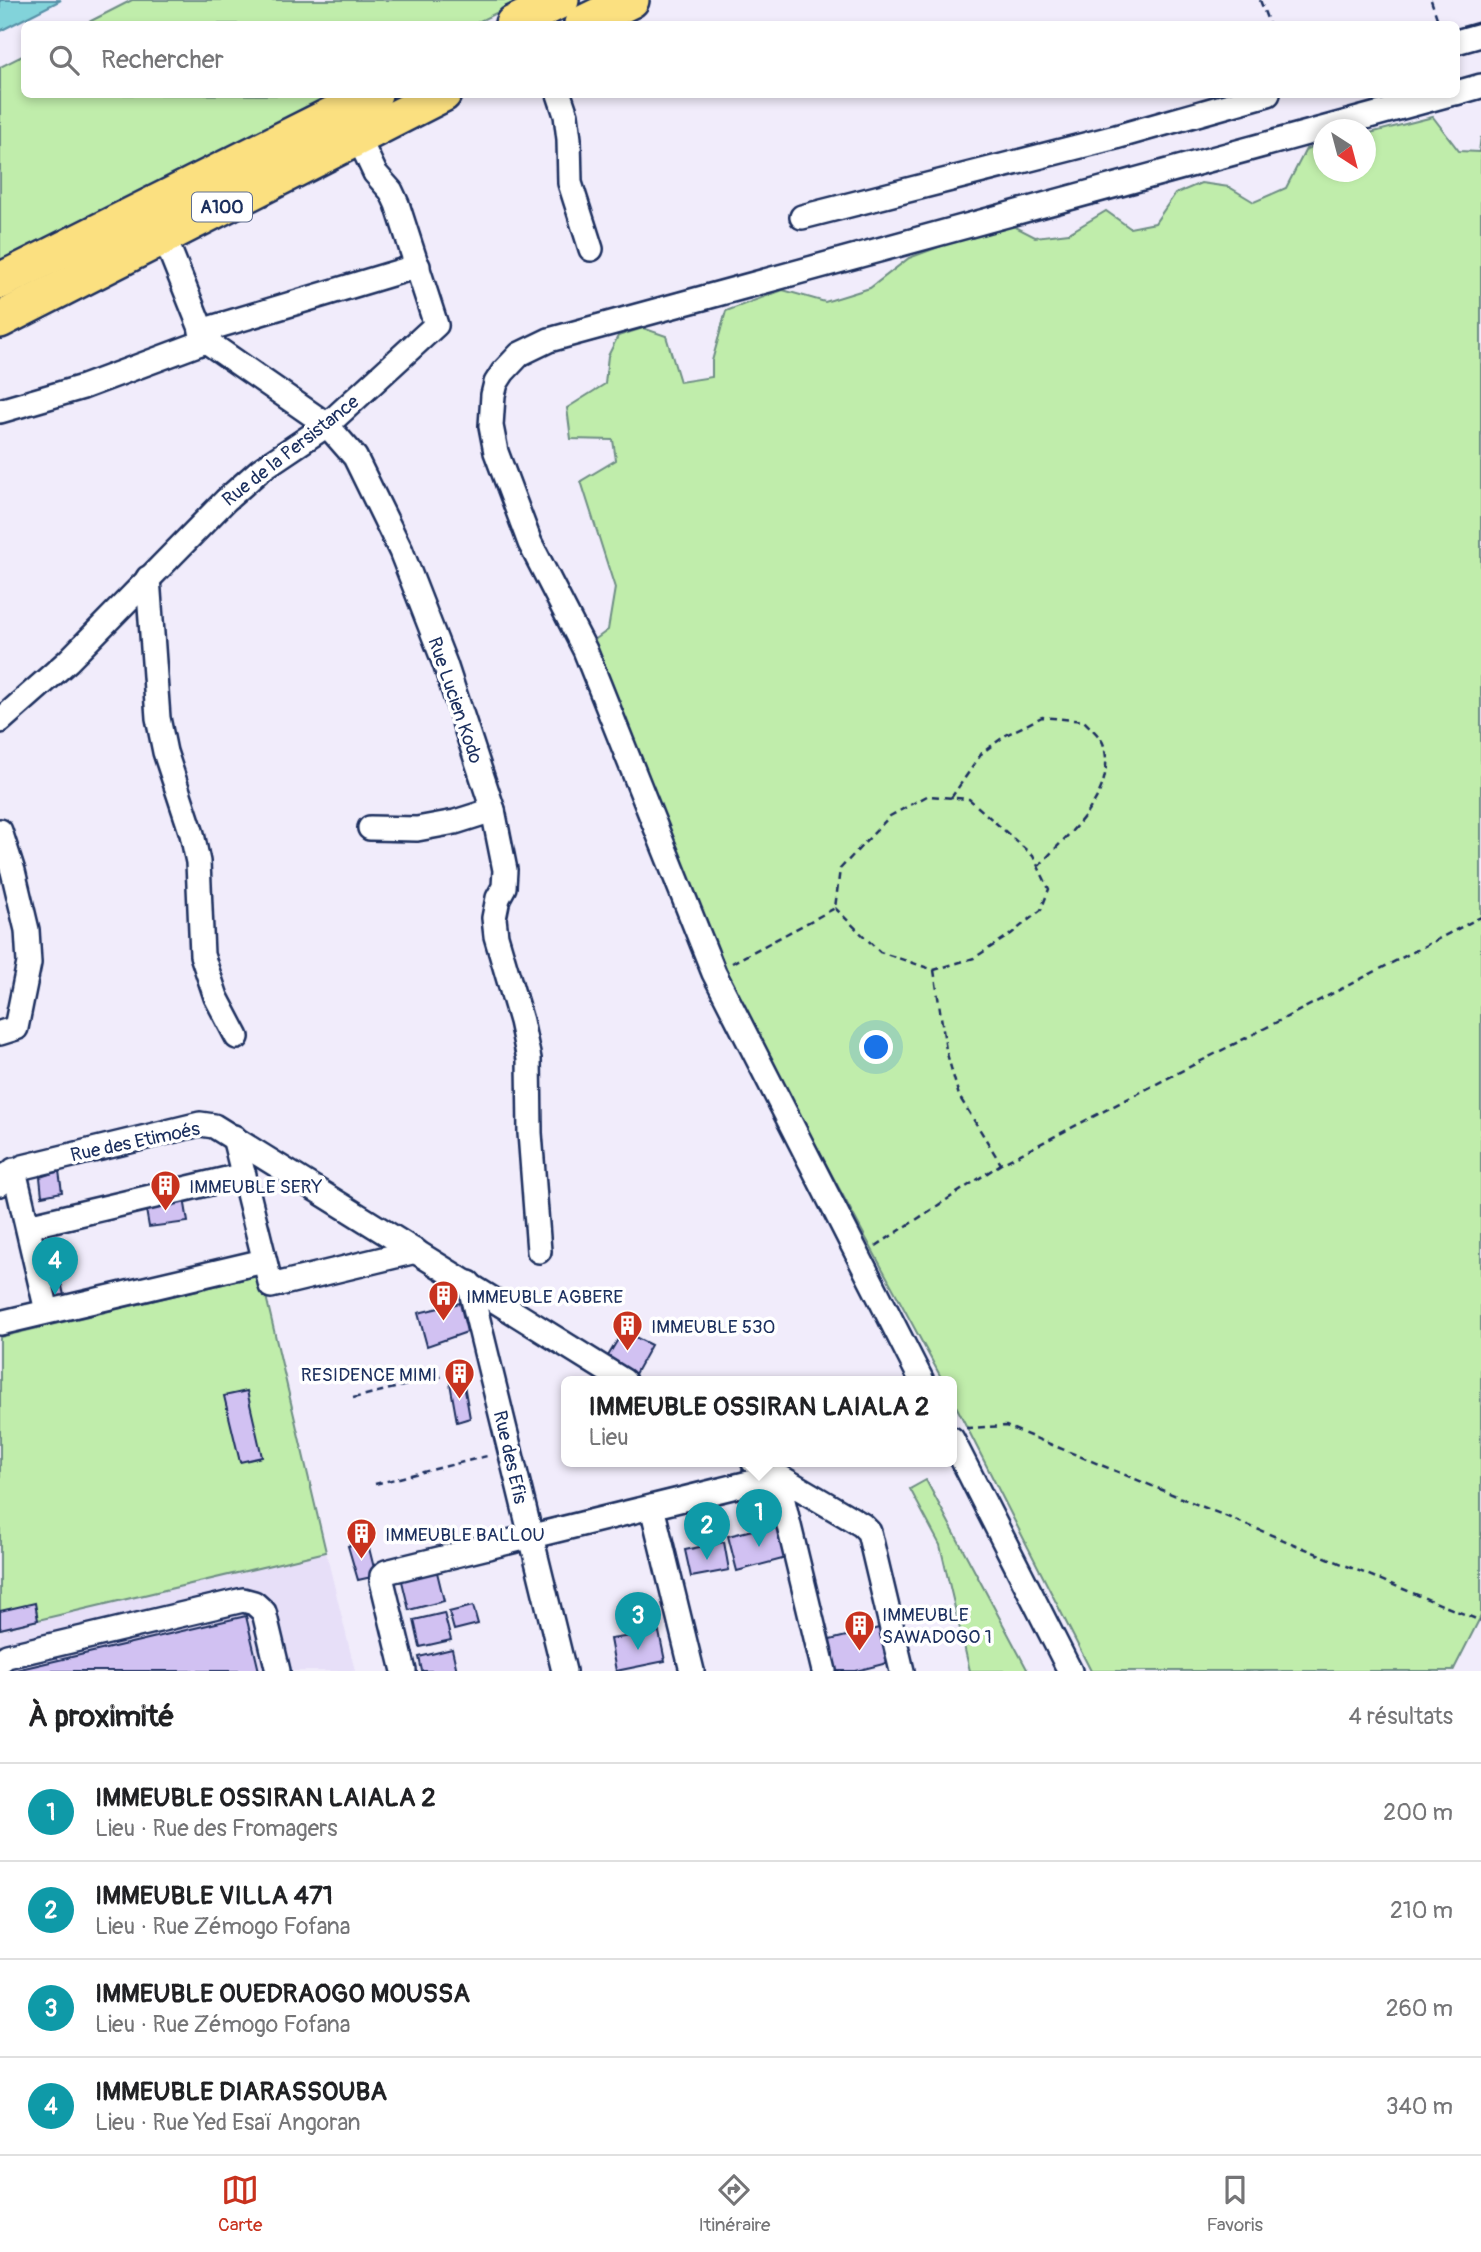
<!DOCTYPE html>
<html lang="fr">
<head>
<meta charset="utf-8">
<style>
  body { margin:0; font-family:Pangolin,sans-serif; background:#f6f6f6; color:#202124 }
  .compass { position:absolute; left:1313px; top:119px; width:63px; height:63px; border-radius:50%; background:#fff; box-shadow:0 4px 10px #0003; rotate:144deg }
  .you { position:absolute; left:877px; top:1048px; width:24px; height:24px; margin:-18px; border:5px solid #fff; border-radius:50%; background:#1a73e8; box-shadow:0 0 0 10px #1a73e833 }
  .badge { display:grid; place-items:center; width:46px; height:46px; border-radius:50%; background:#c8321e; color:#fff; font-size:23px; font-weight:700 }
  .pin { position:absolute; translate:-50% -58px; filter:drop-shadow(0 2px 4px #0008) }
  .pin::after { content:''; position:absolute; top:37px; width:24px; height:21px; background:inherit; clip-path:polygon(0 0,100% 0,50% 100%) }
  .popup { position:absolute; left:561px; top:1376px; width:396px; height:91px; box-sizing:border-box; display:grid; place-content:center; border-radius:10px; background:#fff; filter:drop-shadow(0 2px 5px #0005); font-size:23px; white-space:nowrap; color:#757577 }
  .popup b { font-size:26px; color:#202124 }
  .popup::after { content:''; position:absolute; left:50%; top:100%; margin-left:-14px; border:14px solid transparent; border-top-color:#fff }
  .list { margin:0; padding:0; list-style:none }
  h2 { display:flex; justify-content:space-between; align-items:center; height:91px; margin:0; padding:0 28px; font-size:30px }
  h2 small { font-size:23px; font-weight:400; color:#757577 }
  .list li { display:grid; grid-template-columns:46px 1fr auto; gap:21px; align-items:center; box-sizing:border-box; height:98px; padding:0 28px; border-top:2px solid #e0e0e0 }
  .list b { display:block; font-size:26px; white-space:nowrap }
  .list p { margin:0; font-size:23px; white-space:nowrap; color:#757577 }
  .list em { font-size:23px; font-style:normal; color:#757577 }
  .icon { flex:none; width:38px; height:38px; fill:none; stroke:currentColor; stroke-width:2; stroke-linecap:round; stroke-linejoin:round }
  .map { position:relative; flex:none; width:1481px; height:1671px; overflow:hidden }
  .search { position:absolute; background:#fff; box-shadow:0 4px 10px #0003; left:21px; right:21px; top:21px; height:77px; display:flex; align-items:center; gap:18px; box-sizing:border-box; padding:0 24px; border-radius:10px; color:#757577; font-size:26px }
  .sheet { height:483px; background:#fff }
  nav { display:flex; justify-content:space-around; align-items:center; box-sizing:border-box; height:98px; border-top:2px solid #e0e0e0; background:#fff; font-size:19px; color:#757577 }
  nav a { display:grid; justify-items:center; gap:4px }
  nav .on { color:#c8321e }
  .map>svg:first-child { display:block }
</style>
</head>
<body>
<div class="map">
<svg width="1481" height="1671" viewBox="0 0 1481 1671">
  <rect width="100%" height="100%" fill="#f1ecfb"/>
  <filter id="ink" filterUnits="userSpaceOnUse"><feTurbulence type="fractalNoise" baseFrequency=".0143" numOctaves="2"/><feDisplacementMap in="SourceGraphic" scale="14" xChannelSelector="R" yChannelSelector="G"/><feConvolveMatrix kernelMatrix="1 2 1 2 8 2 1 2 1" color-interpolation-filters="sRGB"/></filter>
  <g filter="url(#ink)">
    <path fill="#e7dff8" d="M326 1552 355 1671H0V1629Z"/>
    <g fill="#c0edab" stroke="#6e8e84" stroke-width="2">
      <path d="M132 0H522L474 24H85Z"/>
      <path d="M24 55V94L336 95 0 265V67Z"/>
      <path d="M1433 117 1459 151 1479 152 1481 137V1616L1453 1671H1091L952 1398V1381H943L752 1027 700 909 593 641 608 630 615 588 581 481 616 460 613 440 571 439 567 408 605 384 608 356 618 336 643 328 666 336 680 382 712 377V361L726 311 783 290 825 302 870 288 909 258 1006 222 1035 237 1069 233 1106 211 1130 228 1155 223 1175 194 1201 183 1229 187 1254 202 1286 188 1306 149 1323 144 1324 172H1366V134Z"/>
      <path d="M261 1275 326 1552 0 1629V1337Z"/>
      <path d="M926 1480 1028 1671H970L940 1545 910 1489Z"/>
    </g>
    <path fill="#82d3da" stroke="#5991a8" stroke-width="2" d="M0 0H61L0 31Z"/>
    <g fill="#d1c1f2" stroke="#1b2f5e" stroke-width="2">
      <path d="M59 1171 62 1192 42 1196 40 1177Z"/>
      <path d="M184 1198 188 1222 149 1227 145 1204Z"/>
      <path d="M62 1286 65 1300 48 1303 45 1289Z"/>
      <path d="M460 1303 467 1332 427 1346 418 1313Z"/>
      <path d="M623 1331 651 1345 635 1374 605 1361Z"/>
      <path d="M463 1379 470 1418 457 1422 450 1383Z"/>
      <path d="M247 1391 262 1457 240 1462 224 1396Z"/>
      <path d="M781 1523 790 1557 737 1571 728 1536Z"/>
      <path d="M367 1540 376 1576 358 1580 348 1546Z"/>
      <path d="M724 1542 729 1570 691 1577 685 1550Z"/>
      <path d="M436 1568 444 1601 409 1610 401 1577Z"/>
      <path d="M35 1603 38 1620 0 1629V1611Z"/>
      <path d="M473 1606 478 1624 454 1630 449 1612Z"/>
      <path d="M444 1613 451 1640 420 1647 414 1620Z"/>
      <path d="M246 1616 259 1671H12Z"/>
      <path d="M883 1627 891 1662 856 1671H834L826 1641Z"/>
      <path d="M659 1632 665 1661 616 1671 610 1639Z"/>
      <path d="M452 1649 457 1671H422L419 1657Z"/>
    </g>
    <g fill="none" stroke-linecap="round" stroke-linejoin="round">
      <defs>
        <g id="minor">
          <path d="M1456 42 1481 35"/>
          <path d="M1456 93 1481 86"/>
          <path d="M559 94 566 115 569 139 570 183 591 249"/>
          <path d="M802 217 1116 137 1268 94"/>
          <path d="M164 236 206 341 327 425 355 457 401 551 445 664 493 810 505 870 504 887 498 898 494 918 496 936 521 1021 529 1059 530 1133 539 1251"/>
          <path d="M201 331 418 266"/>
          <path d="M0 411 83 387 206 341"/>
          <path d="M148 578 158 718 165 752 192 834 198 862 202 955 216 997 237 1037"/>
          <path d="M0 721 68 661 226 500 260 470 327 425 436 325 397 204 391 191 375 173 358 137"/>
          <path d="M370 828 417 829 455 822 493 810"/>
          <path d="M0 831 13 871 27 930 29 963 16 1028 0 1033"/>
          <path d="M234 1137 271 1286 416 1251"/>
          <path d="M14 1170 47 1311"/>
          <path d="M0 1184 5 1176 23 1167 200 1124 214 1126 624 1381"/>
          <path d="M28 1226 244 1175"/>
          <path d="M469 1283 564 1671"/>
          <path d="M0 1323 264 1261"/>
          <path d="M922 1381 714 973 585 650 530 543 496 452 491 426 493 395 496 383 503 372 520 354 549 340 1450 94"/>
          <path d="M952 1439 1070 1671"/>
          <path d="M753 1461 862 1525 869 1532 902 1671"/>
          <path d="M652 1507 692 1671"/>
          <path d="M0 1661 7 1656 243 1600 254 1603 264 1612 278 1671"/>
          <path d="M404 1671 382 1581V1576L386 1572 777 1476 824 1671"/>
        </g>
        <g id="highway">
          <path d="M513 24 561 0"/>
          <path d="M582 24 631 0"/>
          <path d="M0 281 374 94"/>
          <path d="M0 320 443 94"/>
        </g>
      </defs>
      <use href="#minor" stroke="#1b2f5e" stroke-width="28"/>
      <use href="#highway" stroke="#1b2f5e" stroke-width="40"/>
      <g stroke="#1b2f5e" stroke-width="2.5" stroke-dasharray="7 5" stroke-linecap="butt">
        <path d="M1260 0 1269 24"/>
        <path d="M1431 0 1439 24"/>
        <path d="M951 798 982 753 1006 735 1042 717 1084 721C1090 728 1102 737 1104 746 1117 796 1068 833 1039 866"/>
        <path d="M732 963 835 908 840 869 890 816 927 796 969 799 1033 856 1049 889 1041 910 1011 934 974 958 934 970 880 952 835 908"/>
        <path d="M934 970 946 1050 959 1096 1001 1164"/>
        <path d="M876 1246 1001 1164 1481 917"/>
        <path d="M353 1398 469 1370"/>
        <path d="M966 1428 1006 1426 1481 1621"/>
        <path d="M375 1484 491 1455"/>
      </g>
      <use href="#minor" stroke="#fff" stroke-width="23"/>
      <use href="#highway" stroke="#fbe080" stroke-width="35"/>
    </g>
  </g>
  <defs>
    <symbol id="building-pin" viewBox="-11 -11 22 30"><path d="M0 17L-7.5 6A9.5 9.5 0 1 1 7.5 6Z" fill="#c8321e" stroke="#fff"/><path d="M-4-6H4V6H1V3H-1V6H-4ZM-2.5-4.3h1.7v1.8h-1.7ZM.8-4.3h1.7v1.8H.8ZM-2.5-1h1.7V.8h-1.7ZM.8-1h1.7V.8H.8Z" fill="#fff"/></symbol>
  </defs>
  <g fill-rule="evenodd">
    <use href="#building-pin" x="148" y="1168" width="35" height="47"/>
    <use href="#building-pin" x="426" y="1278" width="35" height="47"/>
    <use href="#building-pin" x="610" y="1308" width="35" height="47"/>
    <use href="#building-pin" x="442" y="1356" width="35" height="47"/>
    <use href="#building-pin" x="344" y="1516" width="35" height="47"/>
    <use href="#building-pin" x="842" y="1608" width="35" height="47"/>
  </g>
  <g text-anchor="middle" stroke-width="7" stroke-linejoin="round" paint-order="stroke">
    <rect fill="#fff" stroke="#5f6d8e" stroke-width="2" x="192" y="192.5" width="60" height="29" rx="5"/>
    <g font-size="18" font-weight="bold" fill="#1b2f5e">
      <text x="222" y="213">A100</text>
    </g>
    <g font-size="19" fill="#1b2f5e" stroke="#fff">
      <text transform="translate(290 450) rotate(-38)" y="7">Rue de la Persistance</text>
      <text transform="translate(456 700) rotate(71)" y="7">Rue Lucien Kodo</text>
      <text transform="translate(135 1141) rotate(-12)" y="7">Rue des Etimoés</text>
      <text transform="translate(511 1457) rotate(77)" y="7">Rue des Efis</text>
    </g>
    <g font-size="19" fill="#1b2f5e" stroke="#fff" text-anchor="start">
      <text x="189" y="1193">IMMEUBLE SERY</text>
      <text x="466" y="1303">IMMEUBLE AGBERE</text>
      <text x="651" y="1333">IMMEUBLE 530</text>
      <text x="437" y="1381" text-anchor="end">RESIDENCE MIMI</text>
      <text x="385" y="1541">IMMEUBLE BALLOU</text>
      <text x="882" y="1621">IMMEUBLE<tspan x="882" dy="22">SAWADOGO 1</tspan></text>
    </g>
  </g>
</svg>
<svg class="compass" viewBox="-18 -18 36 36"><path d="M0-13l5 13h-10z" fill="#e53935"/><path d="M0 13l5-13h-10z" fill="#757577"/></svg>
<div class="you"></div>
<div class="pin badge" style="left:759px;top:1547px;background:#0f9aa8">1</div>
<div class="popup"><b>IMMEUBLE OSSIRAN LAIALA 2</b>Lieu</div>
<div class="pin badge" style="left:707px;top:1560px;background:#0f9aa8">2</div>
<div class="pin badge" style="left:638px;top:1650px;background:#0f9aa8">3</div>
<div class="pin badge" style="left:55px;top:1295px;background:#0f9aa8">4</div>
<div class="search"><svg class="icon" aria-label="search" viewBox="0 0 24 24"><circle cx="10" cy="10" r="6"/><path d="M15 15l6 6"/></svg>Rechercher</div>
</div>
<section class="sheet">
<h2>À proximité<small>4 résultats</small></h2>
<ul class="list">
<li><span class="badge" style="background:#0f9aa8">1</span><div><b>IMMEUBLE OSSIRAN LAIALA 2</b><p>Lieu · Rue des Fromagers</p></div><em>200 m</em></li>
<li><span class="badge" style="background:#0f9aa8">2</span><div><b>IMMEUBLE VILLA 471</b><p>Lieu · Rue Zémogo Fofana</p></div><em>210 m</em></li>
<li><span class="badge" style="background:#0f9aa8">3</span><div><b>IMMEUBLE OUEDRAOGO MOUSSA</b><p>Lieu · Rue Zémogo Fofana</p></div><em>260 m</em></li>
<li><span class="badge" style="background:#0f9aa8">4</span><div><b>IMMEUBLE DIARASSOUBA</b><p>Lieu · Rue Yed Esaï Angoran</p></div><em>340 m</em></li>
</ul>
</section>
<nav>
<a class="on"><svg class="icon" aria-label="map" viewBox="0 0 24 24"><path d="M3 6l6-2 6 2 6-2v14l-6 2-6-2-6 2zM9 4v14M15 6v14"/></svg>Carte</a>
<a><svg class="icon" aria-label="directions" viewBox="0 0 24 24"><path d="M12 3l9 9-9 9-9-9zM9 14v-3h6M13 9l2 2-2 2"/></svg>Itinéraire</a>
<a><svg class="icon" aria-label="saved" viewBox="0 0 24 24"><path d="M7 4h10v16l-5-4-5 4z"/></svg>Favoris</a>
</nav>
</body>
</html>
